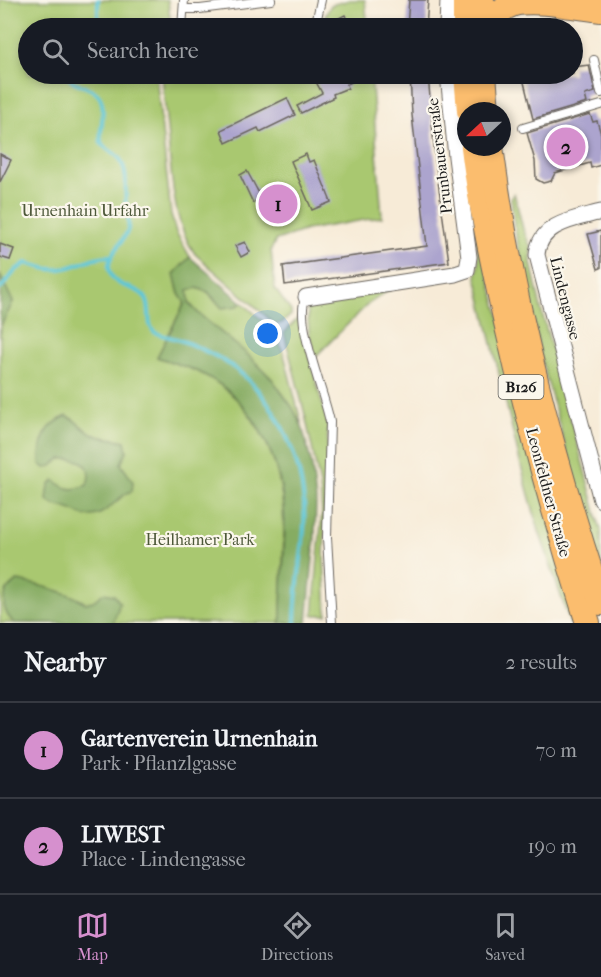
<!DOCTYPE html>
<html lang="en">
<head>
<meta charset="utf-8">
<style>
  body { margin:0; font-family:"IM FELL French Canon",serif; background:#20242c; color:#f1f3f6 }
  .compass { position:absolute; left:457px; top:102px; width:54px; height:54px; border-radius:50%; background:#171b24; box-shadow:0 3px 9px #0003; rotate:248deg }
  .you { position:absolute; left:268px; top:334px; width:21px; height:21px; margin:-15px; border:4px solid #fff; border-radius:50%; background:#1a73e8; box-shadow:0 0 0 9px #1a73e833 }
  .badge { display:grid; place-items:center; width:39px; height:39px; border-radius:50%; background:#d690ce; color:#111; font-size:20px; font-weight:700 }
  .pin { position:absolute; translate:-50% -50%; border:3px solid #fff; box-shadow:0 2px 6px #0006 }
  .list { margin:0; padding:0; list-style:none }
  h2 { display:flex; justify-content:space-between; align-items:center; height:78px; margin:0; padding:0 24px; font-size:26px }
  h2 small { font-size:20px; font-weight:400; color:#9ea1a6 }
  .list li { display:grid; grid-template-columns:39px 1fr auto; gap:18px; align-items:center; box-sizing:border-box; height:96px; padding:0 24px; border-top:2px solid #363941 }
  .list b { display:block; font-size:22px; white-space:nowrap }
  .list p { margin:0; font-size:20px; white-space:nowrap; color:#9ea1a6 }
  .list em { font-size:20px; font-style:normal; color:#9ea1a6 }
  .icon { flex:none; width:33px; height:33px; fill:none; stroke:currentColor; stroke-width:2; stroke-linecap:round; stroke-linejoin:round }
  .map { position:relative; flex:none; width:601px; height:623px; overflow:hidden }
  .search { position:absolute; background:#171b24; box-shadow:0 3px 9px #0003; left:18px; right:18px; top:18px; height:66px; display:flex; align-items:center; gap:15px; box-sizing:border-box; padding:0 21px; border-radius:33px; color:#9ea1a6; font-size:22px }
  .sheet { height:270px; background:#171b24 }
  nav { display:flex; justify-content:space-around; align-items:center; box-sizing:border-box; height:84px; border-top:2px solid #363941; background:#171b24; font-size:16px; color:#9ea1a6 }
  nav a { display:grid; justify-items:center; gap:3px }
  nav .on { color:#d690ce }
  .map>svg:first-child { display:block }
</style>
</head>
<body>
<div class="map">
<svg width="601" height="623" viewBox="0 0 601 623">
  <rect width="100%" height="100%" fill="#fbf7ec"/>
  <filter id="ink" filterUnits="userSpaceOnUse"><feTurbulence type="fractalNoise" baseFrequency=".0167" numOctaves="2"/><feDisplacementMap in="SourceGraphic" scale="12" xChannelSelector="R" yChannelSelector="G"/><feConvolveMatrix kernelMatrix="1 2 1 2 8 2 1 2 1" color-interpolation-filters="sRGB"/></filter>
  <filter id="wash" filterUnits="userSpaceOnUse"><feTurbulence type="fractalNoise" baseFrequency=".008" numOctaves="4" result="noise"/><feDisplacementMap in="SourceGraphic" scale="24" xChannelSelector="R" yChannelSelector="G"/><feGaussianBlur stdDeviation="1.35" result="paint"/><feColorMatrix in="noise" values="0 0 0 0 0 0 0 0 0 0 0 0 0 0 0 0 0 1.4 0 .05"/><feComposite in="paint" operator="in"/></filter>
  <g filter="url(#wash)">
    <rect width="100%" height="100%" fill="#f7ebd7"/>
    <g fill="#a9c870" stroke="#627246" stroke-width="1.5">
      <path d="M0 0H168L171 28H28V74H156L171 215 176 232 190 257 174 274 179 294 185 302 157 357C177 364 199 370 217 382 233 393 247 409 257 426 297 490 280 552 281 623H0V338L1 326 13 302 0 276Z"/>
      <path d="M350 0H365L368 28H319L331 5Z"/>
      <path d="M162 74H371L382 217 306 230 276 240 271 250 275 289 291 311V315L283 322 276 325 195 254C174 223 173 188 169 152 167 126 164 100 162 74Z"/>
      <path d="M514 193 523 229 531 248V263L541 309 601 531V576L541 358 514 225 511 198Z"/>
      <path d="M470 204 579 623H570L539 531 520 462 476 276C483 260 473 223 470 204Z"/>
      <path d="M197 288 208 292 215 301 238 306 242 302 276 333 285 358 302 426 292 407 272 379 247 354 199 314 189 303 188 290Z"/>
      <path d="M389 290 367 305 315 357 309 333 307 302Z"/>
      <path d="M298 318 300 320 328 426 324 557 327 615H313L322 512 320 485 305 415 284 333Z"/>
    </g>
    <g fill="#86ac62" stroke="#51643f" stroke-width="1.5">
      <path d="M190 257 242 302 238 306 222 308 208 292 197 288 188 290 189 303 199 314 247 354 272 379 292 407 302 426 312 466 316 500 315 538 307 623H281C280 585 287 546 284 508 280 461 257 409 216 382 199 370 177 364 157 357L185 303 179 294 174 274Z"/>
      <path d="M0 275 13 302 1 326 0 338Z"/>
      <path d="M67 416C78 421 84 431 95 435 104 439 115 438 125 441L127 451 121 464 133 482 132 491C114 497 105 522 82 515 78 514 74 510 69 509 59 505 56 508 47 500L49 485 54 480C66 490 73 491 87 485 94 463 80 458 61 459L50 467 45 468 40 464C39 441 45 425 67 416Z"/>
      <path d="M18 581C40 585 66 591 86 603L93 601 104 593 114 595 120 603 113 623H14C0 610 0 590 18 581Z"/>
    </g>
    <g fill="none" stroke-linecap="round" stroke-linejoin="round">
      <g stroke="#5cc6d8" stroke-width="4">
        <path d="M98 0V28"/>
        <path d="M65 74C73 88 98 84 102 103 105 116 99 130 101 143 106 151 117 152 121 161 129 176 124 191 126 206 127 214 130 222 128 229 124 244 102 258 111 275 118 289 137 286 145 297 153 308 145 322 154 332 162 336 171 337 180 340 194 345 208 352 221 359 276 392 308 465 304 528 302 560 295 591 295 623"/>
        <path d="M0 289 16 270 26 263C37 266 49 271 60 269 79 267 92 255 112 256"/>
      </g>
    </g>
    <g id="blocks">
      <g fill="#aca4ce">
        <path d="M409 0H428L426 28H407Z"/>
        <path d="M345 15 351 28H339L335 20Z"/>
        <path d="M589 65 595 92 585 95 587 103 533 119 522 74H573V67Z"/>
        <path d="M336 74H371L347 84 348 88 333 94 334 97 301 113 297 106 322 93 316 82Z"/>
        <path d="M410 74H428L435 159 449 262 285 285 283 266 427 246 412 115Z"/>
        <path d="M287 98 295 115 260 132 258 128 226 143 221 130Z"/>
        <path d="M590 114 593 122 597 121 601 134V165L591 168 590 163 555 173 551 181 543 183 536 179 535 161 527 133Z"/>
        <path d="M0 154 11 160 0 182Z"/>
        <path d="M306 154 309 162 314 160 331 202 312 210 291 161Z"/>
        <path d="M247 171 262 199 253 203 240 175Z"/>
        <path d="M601 231V268L598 269 588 234Z"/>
        <path d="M245 242 250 252 241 257 235 246Z"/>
        <path d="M0 244 14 249 10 260 0 257Z"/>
      </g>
    </g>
  </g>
  <g filter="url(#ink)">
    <use href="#blocks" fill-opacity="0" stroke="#69645d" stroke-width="1.5"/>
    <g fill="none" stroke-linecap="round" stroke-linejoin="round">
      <defs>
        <g id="service">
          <path d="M184 9H200L271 0"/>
          <path d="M182 28 184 0"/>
          <path d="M310 28 316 23 321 0"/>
          <path d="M594 60 601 93"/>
          <path d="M523 128 601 105"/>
          <path d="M306 297C293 319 325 394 330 422L327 537 332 623"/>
        </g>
        <g id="minor">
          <path d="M447 28 448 0"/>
          <path d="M601 212C575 219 539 223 537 255L601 500"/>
          <path d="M306 297 455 274 467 270 469 257 456 157 448 74"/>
        </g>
        <g id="primary">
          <path d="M482 0V28"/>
          <path d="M465 28V0"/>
          <path d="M491 28C500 0 522 1 549 3 566 5 583 8 601 10"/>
          <path d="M466 74 469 111"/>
          <path d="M484 74 487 111"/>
          <path d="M473 147C480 205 492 261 505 318 528 421 556 523 588 623"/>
          <path d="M491 147C511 300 552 456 601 603"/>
        </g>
      </defs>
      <use href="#service" stroke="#69645d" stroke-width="10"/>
      <use href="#minor" stroke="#69645d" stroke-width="17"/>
      <use href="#primary" stroke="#69645d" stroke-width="26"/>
      <use href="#service" stroke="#fff" stroke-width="8"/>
      <use href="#minor" stroke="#fff" stroke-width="15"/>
      <use href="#primary" stroke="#fbbd6e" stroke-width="24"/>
    </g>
  </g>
  <g text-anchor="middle" stroke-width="4.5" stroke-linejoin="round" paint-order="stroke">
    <rect fill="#fbf7ec" stroke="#5f5e5a" stroke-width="1.5" x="498.5" y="375" width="45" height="24" rx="4.5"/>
    <g font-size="15" font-weight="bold" fill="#1c1c1c">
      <text x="521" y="392">B126</text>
    </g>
    <g font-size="16" fill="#1c1c1c" stroke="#fbf7ec">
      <text transform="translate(439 156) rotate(-97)" y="6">Prunbauerstraße</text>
      <text transform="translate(566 298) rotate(76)" y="6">Lindengasse</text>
      <text transform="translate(549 492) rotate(75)" y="6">Leonfeldner Straße</text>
    </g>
    <g font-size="16" fill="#4d5839" stroke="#fbf7ec">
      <text x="85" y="216">Urnenhain Urfahr</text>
      <text x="200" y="545">Heilhamer Park</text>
    </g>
  </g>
</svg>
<svg class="compass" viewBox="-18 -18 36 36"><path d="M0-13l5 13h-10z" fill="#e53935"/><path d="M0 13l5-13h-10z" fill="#9ea1a6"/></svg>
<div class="you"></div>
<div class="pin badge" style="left:278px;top:204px">1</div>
<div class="pin badge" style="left:566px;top:147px">2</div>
<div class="search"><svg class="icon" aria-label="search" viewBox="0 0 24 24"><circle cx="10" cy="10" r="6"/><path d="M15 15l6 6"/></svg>Search here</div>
</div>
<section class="sheet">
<h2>Nearby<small>2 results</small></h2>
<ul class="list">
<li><span class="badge">1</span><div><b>Gartenverein Urnenhain</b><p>Park · Pflanzlgasse</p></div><em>70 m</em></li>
<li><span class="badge">2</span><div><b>LIWEST</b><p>Place · Lindengasse</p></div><em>190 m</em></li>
</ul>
</section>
<nav>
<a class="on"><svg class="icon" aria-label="map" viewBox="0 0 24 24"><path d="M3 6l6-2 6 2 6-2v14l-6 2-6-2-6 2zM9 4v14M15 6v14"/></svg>Map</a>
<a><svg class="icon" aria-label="directions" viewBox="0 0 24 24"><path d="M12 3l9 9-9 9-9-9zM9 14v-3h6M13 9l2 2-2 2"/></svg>Directions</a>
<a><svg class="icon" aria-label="saved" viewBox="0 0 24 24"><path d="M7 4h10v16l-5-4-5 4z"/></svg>Saved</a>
</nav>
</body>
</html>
